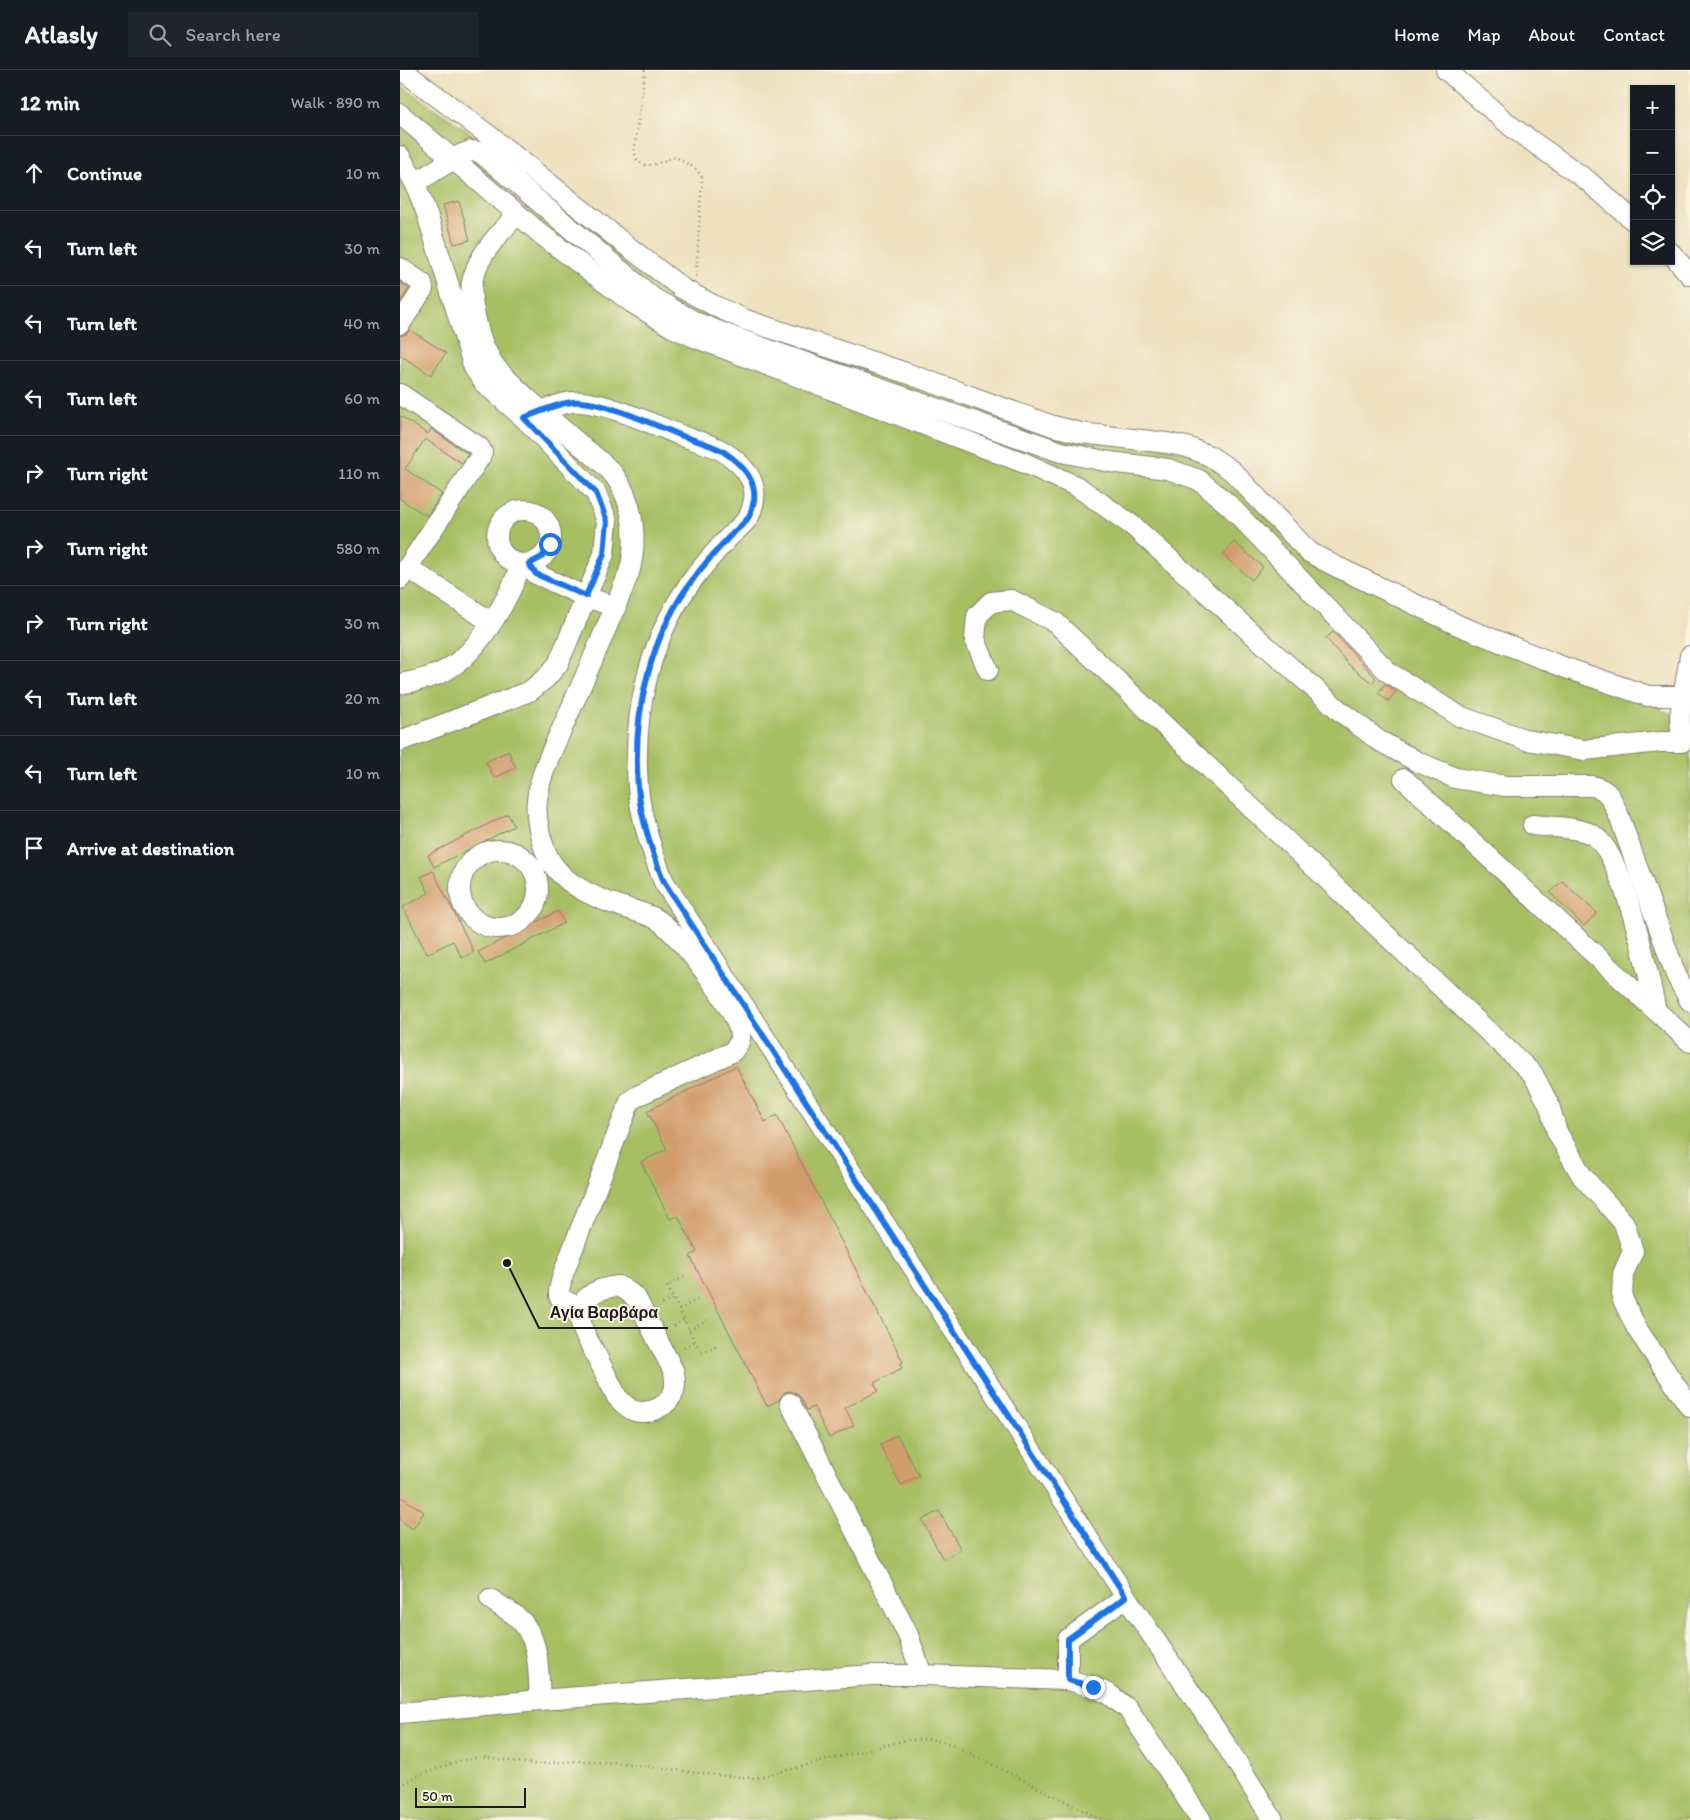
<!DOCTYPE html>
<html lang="en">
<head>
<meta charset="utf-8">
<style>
  body { margin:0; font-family:Itim,sans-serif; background:#20242c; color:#f1f3f6 }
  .controls { position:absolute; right:15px; top:15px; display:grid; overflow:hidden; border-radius:0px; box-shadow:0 1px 4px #0004 }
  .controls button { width:45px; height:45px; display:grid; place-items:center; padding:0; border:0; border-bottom:1px solid #363941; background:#171b24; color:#f1f3f6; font:25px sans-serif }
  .scale { position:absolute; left:15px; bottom:12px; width:111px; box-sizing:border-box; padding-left:5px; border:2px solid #1c1c1c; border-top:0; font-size:14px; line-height:18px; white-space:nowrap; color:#1c1c1c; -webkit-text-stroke:4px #fcf5e5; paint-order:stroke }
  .stop { position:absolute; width:15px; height:15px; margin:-11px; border:4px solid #1a73e8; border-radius:50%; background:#fff }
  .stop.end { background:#1a73e8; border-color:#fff; box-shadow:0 1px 5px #0008 }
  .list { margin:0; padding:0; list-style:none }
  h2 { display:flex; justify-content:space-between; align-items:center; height:65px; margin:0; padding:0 20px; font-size:21px }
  h2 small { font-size:16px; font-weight:400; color:#9ea1a6 }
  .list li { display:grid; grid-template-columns:32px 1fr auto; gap:15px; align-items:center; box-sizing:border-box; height:75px; padding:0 20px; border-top:1px solid #363941 }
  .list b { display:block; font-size:19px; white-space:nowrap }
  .list em { font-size:16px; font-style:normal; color:#9ea1a6 }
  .icon { flex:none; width:28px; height:28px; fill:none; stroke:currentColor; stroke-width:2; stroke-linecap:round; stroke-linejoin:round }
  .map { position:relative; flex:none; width:1290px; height:1750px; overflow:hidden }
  header { display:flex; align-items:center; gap:30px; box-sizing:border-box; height:70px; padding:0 25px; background:#171b24; border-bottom:1px solid #363941 }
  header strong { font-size:24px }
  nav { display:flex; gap:28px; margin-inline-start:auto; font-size:18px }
  .search { width:350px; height:45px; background:#20242c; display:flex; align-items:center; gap:12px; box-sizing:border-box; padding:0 18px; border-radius:0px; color:#9ea1a6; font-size:19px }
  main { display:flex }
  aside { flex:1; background:#171b24 }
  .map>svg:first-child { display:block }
</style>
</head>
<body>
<header>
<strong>Atlasly</strong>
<div class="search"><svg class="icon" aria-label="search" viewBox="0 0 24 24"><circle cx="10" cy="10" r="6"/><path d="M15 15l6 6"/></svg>Search here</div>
<nav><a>Home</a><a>Map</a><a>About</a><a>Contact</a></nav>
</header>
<main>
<aside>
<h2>12 min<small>Walk · 890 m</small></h2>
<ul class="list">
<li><svg class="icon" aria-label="ahead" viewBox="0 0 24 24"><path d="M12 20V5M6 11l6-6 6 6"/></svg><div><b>Continue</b></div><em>10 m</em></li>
<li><svg class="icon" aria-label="left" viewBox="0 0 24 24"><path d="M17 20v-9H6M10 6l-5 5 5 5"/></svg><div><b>Turn left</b></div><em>30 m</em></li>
<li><svg class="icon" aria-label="left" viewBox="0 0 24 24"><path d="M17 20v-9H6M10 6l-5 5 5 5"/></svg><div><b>Turn left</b></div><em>40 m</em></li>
<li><svg class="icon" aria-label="left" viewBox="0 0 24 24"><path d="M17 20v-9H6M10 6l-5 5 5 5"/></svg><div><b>Turn left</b></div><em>60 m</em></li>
<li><svg class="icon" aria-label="right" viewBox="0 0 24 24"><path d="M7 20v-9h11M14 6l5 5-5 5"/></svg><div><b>Turn right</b></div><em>110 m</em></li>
<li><svg class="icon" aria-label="right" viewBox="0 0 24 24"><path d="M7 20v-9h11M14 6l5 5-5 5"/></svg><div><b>Turn right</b></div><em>580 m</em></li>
<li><svg class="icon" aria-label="right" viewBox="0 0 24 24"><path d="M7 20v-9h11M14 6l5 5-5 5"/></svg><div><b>Turn right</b></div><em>30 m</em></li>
<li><svg class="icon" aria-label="left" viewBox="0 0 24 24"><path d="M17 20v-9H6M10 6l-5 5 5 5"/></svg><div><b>Turn left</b></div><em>20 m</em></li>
<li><svg class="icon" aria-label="left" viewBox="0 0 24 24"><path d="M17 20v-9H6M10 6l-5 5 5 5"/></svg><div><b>Turn left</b></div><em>10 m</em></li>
<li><svg class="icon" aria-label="arrive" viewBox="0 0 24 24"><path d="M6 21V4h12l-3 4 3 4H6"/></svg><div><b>Arrive at destination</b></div></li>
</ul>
</aside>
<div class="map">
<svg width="1290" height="1750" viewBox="0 0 1290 1750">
  <rect width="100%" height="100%" fill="#fcf5e5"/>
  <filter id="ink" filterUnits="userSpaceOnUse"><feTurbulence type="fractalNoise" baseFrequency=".02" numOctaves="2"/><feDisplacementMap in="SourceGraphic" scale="10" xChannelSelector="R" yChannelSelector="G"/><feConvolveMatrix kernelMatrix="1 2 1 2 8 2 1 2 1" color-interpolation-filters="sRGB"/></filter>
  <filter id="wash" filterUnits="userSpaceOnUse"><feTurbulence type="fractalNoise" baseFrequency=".0096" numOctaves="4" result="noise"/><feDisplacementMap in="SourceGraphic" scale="20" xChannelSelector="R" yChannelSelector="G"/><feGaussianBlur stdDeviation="1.12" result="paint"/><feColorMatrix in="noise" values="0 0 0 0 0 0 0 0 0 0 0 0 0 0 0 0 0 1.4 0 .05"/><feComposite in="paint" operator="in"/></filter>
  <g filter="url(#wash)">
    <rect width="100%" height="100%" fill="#eee1bf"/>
    <path fill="#a7bf64" stroke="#626e40" d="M0 15 83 72 273 220 511 311 785 382 817 398 909 490 1261 636 1262 641 1280 646H1290V1750H0Z"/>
    <g id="blocks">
      <g fill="#d29c6a">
        <path d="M59 131 70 170 54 174 43 135Z"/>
        <path d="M0 212 9 219 0 232Z"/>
        <path d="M10 260 46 283 31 305 0 285V266L6 264Z"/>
        <path d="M0 346 28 364 31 359 68 384 62 393 25 369 5 399 42 424 27 446 0 429Z"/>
        <path d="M834 472 863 497 852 510 823 485Z"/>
        <path d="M933 562 976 608 972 613 949 595 926 568Z"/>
        <path d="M985 614 996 622 988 631 978 623Z"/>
        <path d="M108 681 116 698 94 708 86 692Z"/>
        <path d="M108 744 114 756 34 797 28 785Z"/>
        <path d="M33 801 74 882 62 888 53 871 27 884 3 837 29 823 21 807Z"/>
        <path d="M1162 811 1197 843 1184 856 1150 823Z"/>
        <path d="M158 841 164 853 85 894 78 882Z"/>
        <path d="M336 996 365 1052 377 1045 503 1292 500 1294 502 1298 474 1313 478 1321 445 1338 454 1355 429 1368 414 1337 407 1340 401 1328 396 1323 390 1321 385 1322 379 1330 367 1336 290 1186 297 1182 278 1146 270 1149 241 1092 267 1079 247 1041Z"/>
        <path d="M497 1365 519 1406 501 1415 480 1375Z"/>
        <path d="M0 1426 24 1442 13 1459 0 1450Z"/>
        <path d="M539 1441 561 1480 543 1489 522 1450Z"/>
      </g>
    </g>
  </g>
  <g filter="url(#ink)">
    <use href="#blocks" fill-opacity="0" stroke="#857e6e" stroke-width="1"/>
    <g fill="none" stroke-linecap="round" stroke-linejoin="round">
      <defs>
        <g id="minor">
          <path d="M2 0 91 67 226 175 283 219 317 237 346 250 509 304 653 356 681 363 767 373 787 377 810 386 832 401 909 482 931 494 1060 556 1166 598 1248 626H1284L1290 624"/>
          <path d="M1046 0 1113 58 1188 111 1234 151"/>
          <path d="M0 44 142 165 231 232 272 257 299 269 627 394 678 417 733 456 857 568 940 641 978 670 1016 691 1055 708 1106 716H1192C1210 719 1212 731 1219 746L1276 905 1290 931"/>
          <path d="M0 86 15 113 27 144 74 298 85 314 126 350 196 423 207 451 204 484 158 594 146 608 130 621 0 671"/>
          <path d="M15 113 62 84 70 81 80 82 253 228 295 252 341 270 661 382 710 392 768 399 799 410 830 436 988 602 1059 646 1127 670 1184 680 1260 672H1282L1280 646 1290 586"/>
          <path d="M117 144C101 162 81 181 74 205 69 218 72 233 75 246 78 263 84 280 94 295 100 303 108 310 115 317 135 336 156 354 177 372 189 382 204 393 214 405 234 431 238 472 229 503 210 551 189 598 168 645 157 671 140 701 137 730 135 748 141 776 151 792 166 816 197 829 223 837 235 841 248 844 258 850 279 864 340 942 340 966 341 972 336 977 332 982L237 1026 230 1031 163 1204 159 1220V1226L163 1230 181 1238"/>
          <path d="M1271 183 1290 205"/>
          <path d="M0 198 22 213 23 219 0 254"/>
          <path d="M0 324 79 377 82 382 80 387 0 509"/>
          <path d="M124 348C139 342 165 330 181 332 211 334 256 356 285 367 297 371 313 375 324 382 341 393 357 409 354 430 353 435 351 443 348 448 343 455 335 461 329 467 318 479 307 491 297 504 250 563 232 643 238 717 241 750 252 782 264 812L726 1527 826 1675 873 1750"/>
          <circle cx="124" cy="467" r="27"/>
          <path d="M129 494 136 504 186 527 216 537"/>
          <path d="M8 498 91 552"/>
          <path d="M588 600 575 569 577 546 591 532 611 530 655 552 1133 1004 1149 1035 1157 1062 1182 1106 1224 1153 1233 1181 1223 1204 1222 1228 1237 1259 1290 1337"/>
          <path d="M0 614C17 611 37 607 51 597 81 578 110 527 121 494"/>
          <path d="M1004 709 1290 972"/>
          <path d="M1133 755C1149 757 1180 757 1193 765 1223 782 1249 906 1256 941"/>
          <circle cx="99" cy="819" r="39"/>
          <path d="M218 1216 226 1220 236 1228 274 1302C275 1308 276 1315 274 1321 269 1336 250 1345 235 1341 228 1339 222 1332 217 1327 210 1313 203 1299 196 1285 191 1275 183 1264 181 1253 175 1228 197 1218 218 1216Z"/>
          <path d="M90 1529C98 1535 108 1540 116 1546 141 1567 138 1601 140 1630"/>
          <path d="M522 1605 668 1610 693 1617 709 1624 728 1639 801 1750"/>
          <path d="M668 1610V1569L726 1527"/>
          <path d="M0 1643 140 1630 472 1605H522L508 1565 390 1333"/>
        </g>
      </defs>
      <use href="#minor" stroke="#857e6e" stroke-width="22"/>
      <g stroke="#857e6e" stroke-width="2.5" stroke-dasharray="1 4" stroke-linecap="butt">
        <path d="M245 0 234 81C240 106 258 91 276 87L296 99 302 107 296 208"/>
        <path d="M284 1207 267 1216 301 1283 319 1274"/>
        <path d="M262 1234 273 1229"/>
        <path d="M279 1240 297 1230"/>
        <path d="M274 1256 284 1250"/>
        <path d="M289 1260 307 1250"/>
        <path d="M284 1277 295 1271"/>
        <path d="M0 1716 16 1706 59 1691 81 1687 134 1694 180 1691 222 1693 315 1705 356 1708 506 1670 530 1669 552 1674 702 1750"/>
      </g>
      <use href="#minor" stroke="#fff" stroke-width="20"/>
    </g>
  </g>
  <g fill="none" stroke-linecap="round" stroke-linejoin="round" filter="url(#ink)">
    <path stroke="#1a73e8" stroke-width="6" d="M150 474 142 487 129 494 136 504 186 526 204 484 207 451 196 423 124 348C139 342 164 330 181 332 211 334 256 356 285 367 297 371 313 375 324 382 340 393 357 409 354 430 353 435 351 443 348 448 343 455 335 461 329 467 318 479 307 491 297 504 250 563 232 643 238 717 241 750 252 782 264 812L726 1527 668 1569V1610L693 1617"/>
  </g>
  <path fill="none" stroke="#1c1c1c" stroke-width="2" d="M107 1193L139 1258H268"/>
  <circle fill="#1c1c1c" stroke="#fcf5e5" stroke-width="2" cx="107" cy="1193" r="5"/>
  <g font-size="16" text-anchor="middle" font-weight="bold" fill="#1c1c1c" stroke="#fcf5e5" stroke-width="4" stroke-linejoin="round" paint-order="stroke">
    <text x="204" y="1248">Αγία Βαρβάρα</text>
  </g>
</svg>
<div class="controls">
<button>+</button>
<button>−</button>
<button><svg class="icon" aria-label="locate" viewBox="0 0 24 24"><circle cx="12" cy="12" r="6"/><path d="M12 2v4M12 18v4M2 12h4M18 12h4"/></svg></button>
<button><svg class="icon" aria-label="layers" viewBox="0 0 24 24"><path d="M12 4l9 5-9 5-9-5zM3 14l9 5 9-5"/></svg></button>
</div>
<div class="scale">50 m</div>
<div class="stop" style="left:150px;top:474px"></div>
<div class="stop end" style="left:693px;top:1617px"></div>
</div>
</main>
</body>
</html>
